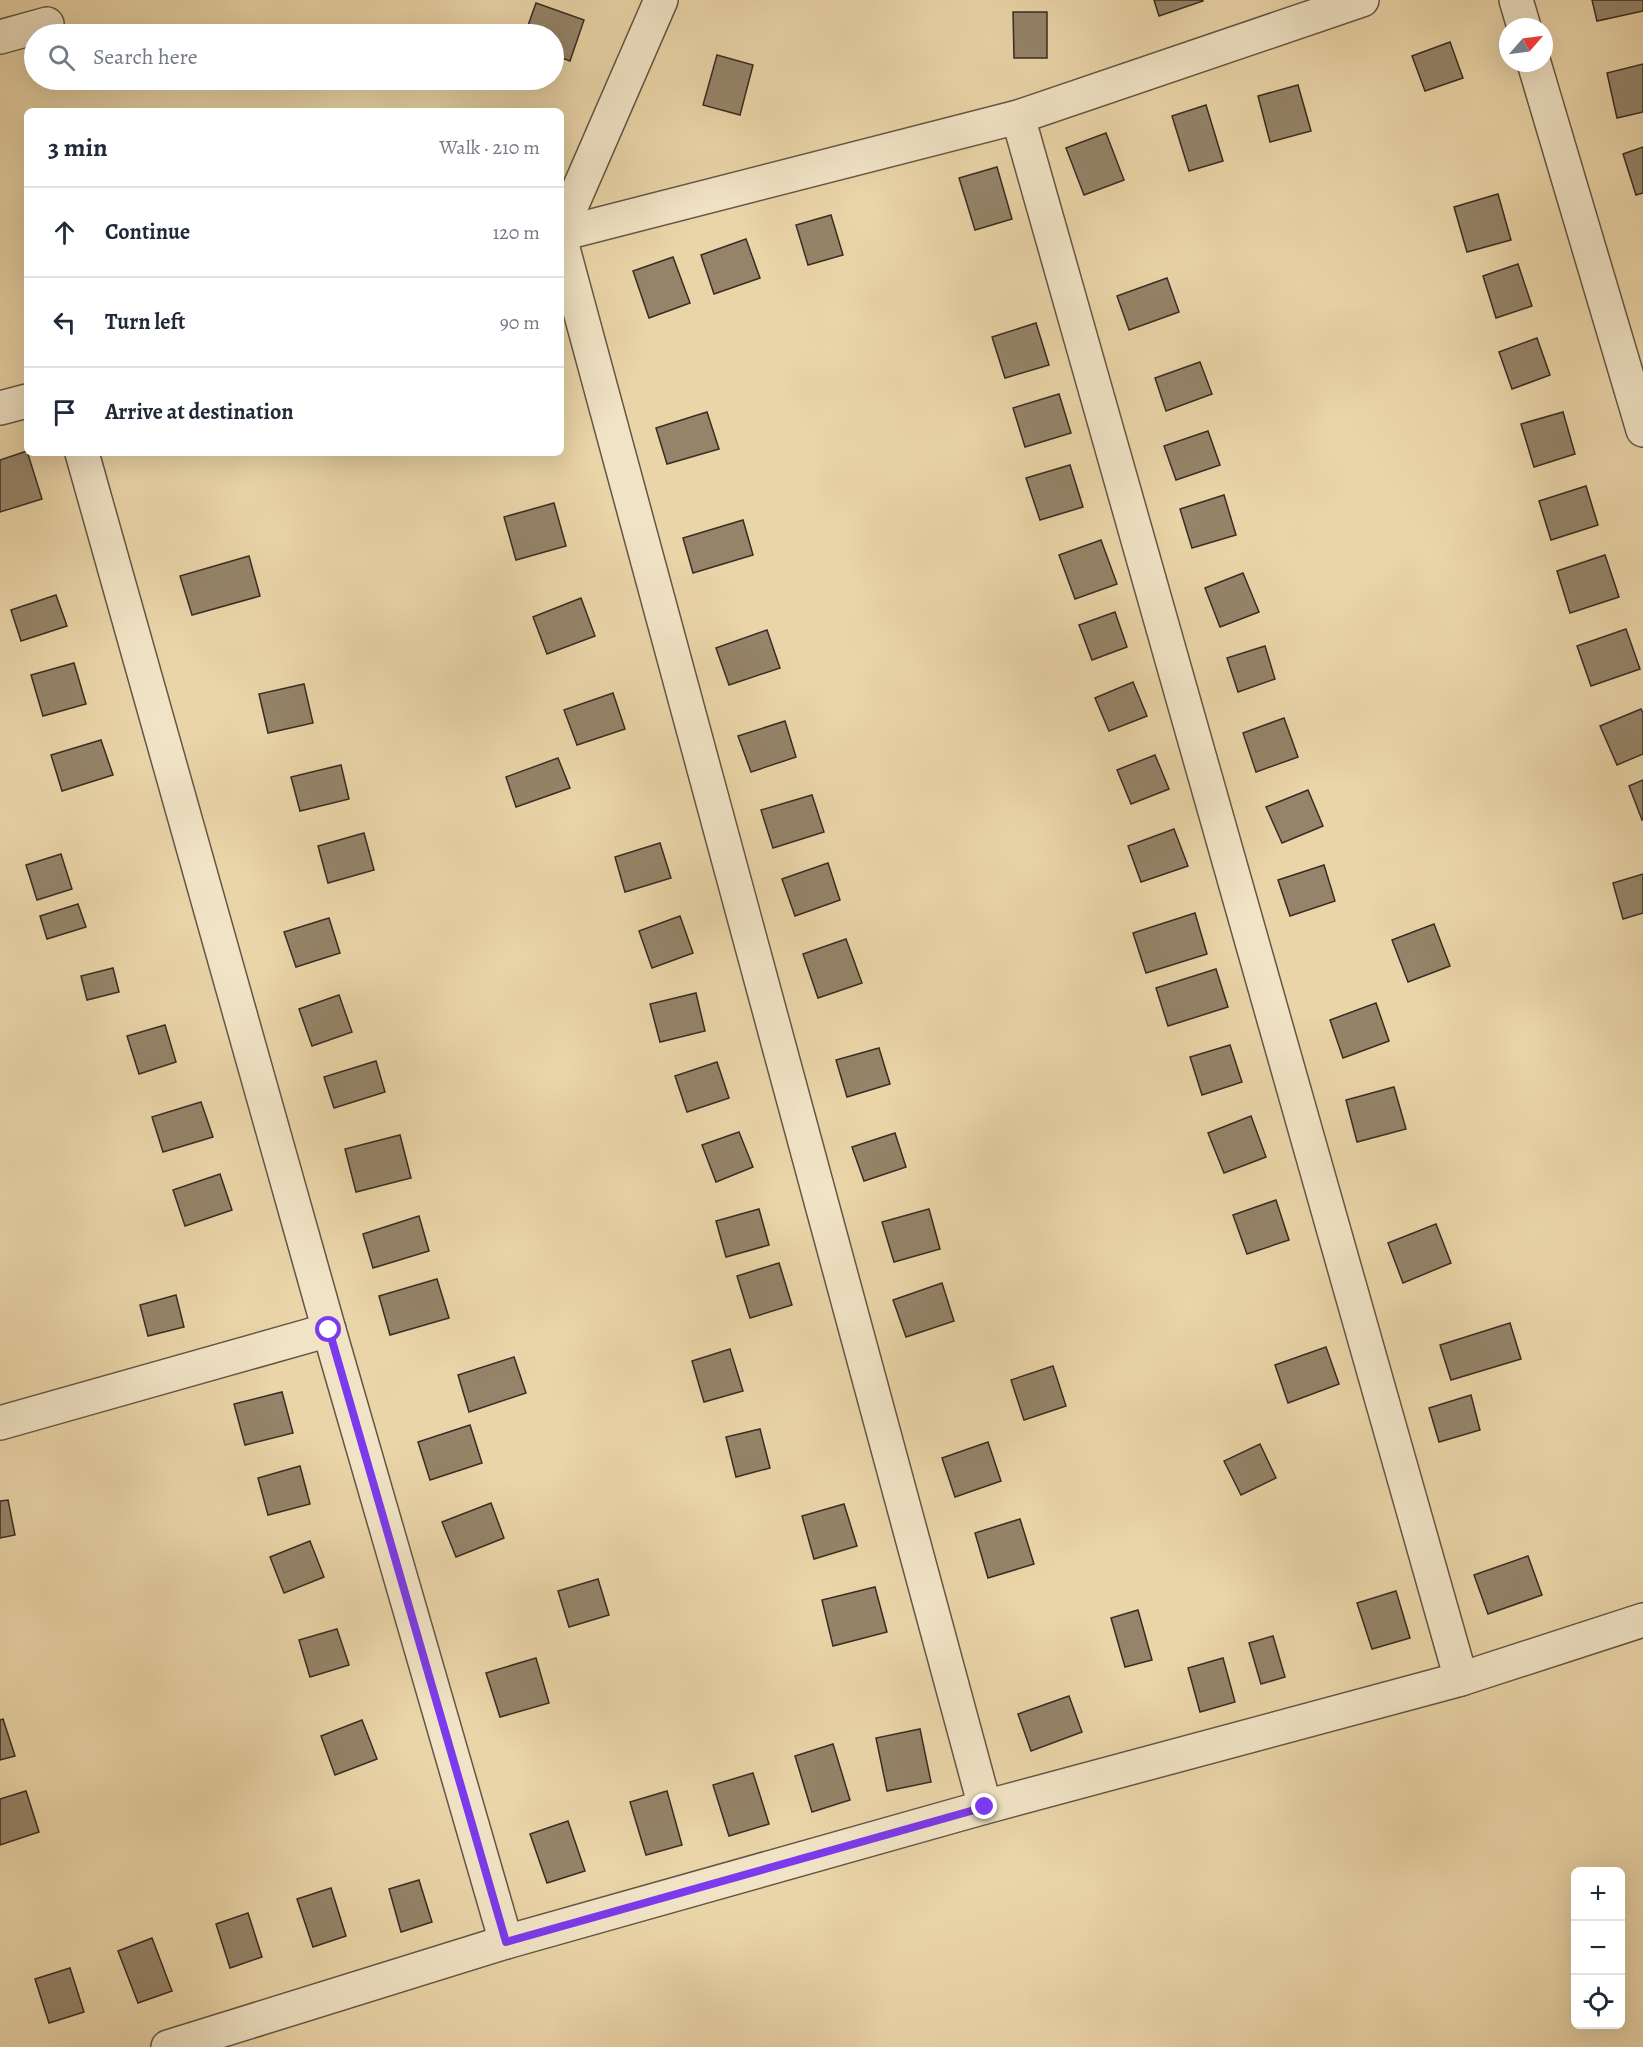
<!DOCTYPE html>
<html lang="en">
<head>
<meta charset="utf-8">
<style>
  body { margin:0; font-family:Alegreya,serif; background:#f2f2f3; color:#1f2937 }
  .controls { position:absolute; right:18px; bottom:18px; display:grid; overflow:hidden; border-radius:9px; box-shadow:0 6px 24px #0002 }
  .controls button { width:54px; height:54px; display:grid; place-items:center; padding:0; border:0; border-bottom:2px solid #e0e1e3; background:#fff; color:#1f2937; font:30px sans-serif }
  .compass { position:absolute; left:1499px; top:18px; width:54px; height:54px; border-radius:50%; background:#fff; box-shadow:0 6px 24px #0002; rotate:62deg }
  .stop { position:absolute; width:18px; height:18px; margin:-14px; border:4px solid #7c3aed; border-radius:50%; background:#fff }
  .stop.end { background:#7c3aed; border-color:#fff; box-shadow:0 2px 6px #0008 }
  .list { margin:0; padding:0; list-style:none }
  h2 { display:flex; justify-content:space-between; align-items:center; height:78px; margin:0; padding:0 24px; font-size:26px }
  h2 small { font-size:20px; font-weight:400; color:#747a83 }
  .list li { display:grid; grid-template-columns:39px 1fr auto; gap:18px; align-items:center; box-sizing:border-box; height:90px; padding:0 24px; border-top:2px solid #e0e1e3 }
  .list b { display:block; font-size:22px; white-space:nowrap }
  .list em { font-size:20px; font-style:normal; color:#747a83 }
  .icon { flex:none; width:33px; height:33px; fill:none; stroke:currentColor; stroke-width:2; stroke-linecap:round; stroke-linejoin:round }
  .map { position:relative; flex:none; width:1643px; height:2047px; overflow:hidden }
  .search { position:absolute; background:#fff; box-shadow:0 6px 24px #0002; left:24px; top:24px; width:540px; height:66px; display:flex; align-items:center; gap:15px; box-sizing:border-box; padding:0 21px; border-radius:33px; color:#747a83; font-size:22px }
  .panel { position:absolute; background:#fff; box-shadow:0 6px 24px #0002; left:24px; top:108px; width:540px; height:348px; border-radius:9px }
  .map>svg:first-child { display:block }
</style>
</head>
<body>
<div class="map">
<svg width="1643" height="2047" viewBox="0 0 1643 2047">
  <rect width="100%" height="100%" fill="#ead5a8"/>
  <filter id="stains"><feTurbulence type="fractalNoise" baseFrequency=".00333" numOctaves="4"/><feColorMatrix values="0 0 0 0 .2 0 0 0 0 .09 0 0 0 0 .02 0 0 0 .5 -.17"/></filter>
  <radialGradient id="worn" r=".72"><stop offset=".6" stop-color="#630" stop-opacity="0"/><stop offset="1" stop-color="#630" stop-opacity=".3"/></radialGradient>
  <g fill="#958469" stroke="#382c25" stroke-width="1.5">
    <path d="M1154 0H1202L1203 1 1159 16Z"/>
    <path d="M1592 0H1643V11L1597 21Z"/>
    <path d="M536 3 584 20 570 61 554 55V34H525Z"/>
    <path d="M1013 12H1047V58H1014Z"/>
    <path d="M1450 42 1463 78 1425 91 1412 56Z"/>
    <path d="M717 55 753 65 740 115 703 105Z"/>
    <path d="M1643 64V112L1617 118 1607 73Z"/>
    <path d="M1298 85 1311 131 1270 142 1258 96Z"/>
    <path d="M1206 105 1223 161 1189 171 1172 116Z"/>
    <path d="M1106 133 1124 180 1084 195 1066 148Z"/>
    <path d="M1643 147V193L1636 195 1623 154Z"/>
    <path d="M997 167 1012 219 975 230 959 178Z"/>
    <path d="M1498 194 1511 240 1467 252 1454 207Z"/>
    <path d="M831 215 843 255 808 265 796 225Z"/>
    <path d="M746 239 760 278 714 294 701 255Z"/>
    <path d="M673 257 690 303 649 318 633 271Z"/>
    <path d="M1518 264 1532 306 1496 318 1483 276Z"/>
    <path d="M1167 278 1179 312 1129 330 1117 296Z"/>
    <path d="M1036 323 1049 365 1005 378 992 337Z"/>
    <path d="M1537 338 1550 375 1512 389 1499 352Z"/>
    <path d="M1200 362 1212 394 1166 411 1155 378Z"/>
    <path d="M1059 394 1071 433 1025 447 1013 408Z"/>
    <path d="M707 412 719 449 667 464 656 428Z"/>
    <path d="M1563 412 1575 454 1534 467 1521 424Z"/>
    <path d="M1208 431 1220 465 1176 480 1164 446Z"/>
    <path d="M27 451 42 499 0 512V460Z"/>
    <path d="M1070 465 1083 507 1040 520 1026 478Z"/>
    <path d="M1586 486 1598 525 1551 540 1539 501Z"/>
    <path d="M1224 495 1236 535 1192 548 1180 509Z"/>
    <path d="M554 503 566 546 516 560 504 517Z"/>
    <path d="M743 520 753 555 693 573 683 538Z"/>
    <path d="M1101 540 1117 584 1075 599 1059 555Z"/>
    <path d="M1605 555 1619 597 1570 613 1557 571Z"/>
    <path d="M249 556 260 596 192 615 180 576Z"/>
    <path d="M1243 573 1259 612 1220 627 1205 588Z"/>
    <path d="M56 595 67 626 21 641 11 610Z"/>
    <path d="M581 598 595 636 547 654 533 617Z"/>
    <path d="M1115 612 1127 647 1092 660 1079 625Z"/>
    <path d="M1626 629 1640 669 1591 686 1577 646Z"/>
    <path d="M767 630 780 668 729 685 716 648Z"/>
    <path d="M1265 646 1275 679 1238 692 1227 658Z"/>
    <path d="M74 663 86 704 43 716 31 675Z"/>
    <path d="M1133 682 1147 716 1109 731 1095 698Z"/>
    <path d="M304 684 313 723 268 733 259 694Z"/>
    <path d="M613 693 625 729 577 745 564 710Z"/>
    <path d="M1641 709 1643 713V754L1617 765 1600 726Z"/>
    <path d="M1284 718 1298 757 1256 772 1243 733Z"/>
    <path d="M785 721 796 757 751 772 738 736Z"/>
    <path d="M101 740 113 775 62 791 51 755Z"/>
    <path d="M1155 755 1169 789 1131 804 1117 770Z"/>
    <path d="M558 758 570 788 516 807 506 777Z"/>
    <path d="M341 765 349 799 300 811 291 777Z"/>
    <path d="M1643 780V819L1642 820 1629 786Z"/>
    <path d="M1308 790 1323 826 1282 843 1266 807Z"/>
    <path d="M812 795 824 832 773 848 761 810Z"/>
    <path d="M1174 829 1188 866 1141 882 1128 846Z"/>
    <path d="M364 833 374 870 328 883 318 846Z"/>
    <path d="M660 843 671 878 625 892 615 857Z"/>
    <path d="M61 854 72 889 37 900 26 865Z"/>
    <path d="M828 863 840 900 795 916 782 879Z"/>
    <path d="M1324 865 1335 901 1290 916 1278 880Z"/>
    <path d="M1643 874V913L1623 919 1613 883Z"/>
    <path d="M78 904 86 927 47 939 40 916Z"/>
    <path d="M1195 913 1207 954 1146 973 1133 933Z"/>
    <path d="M680 916 693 953 652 968 639 931Z"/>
    <path d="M329 918 340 953 296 967 284 932Z"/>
    <path d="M1434 924 1450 966 1408 982 1392 940Z"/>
    <path d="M846 939 862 983 818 998 803 954Z"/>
    <path d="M113 968 119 992 87 1000 81 976Z"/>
    <path d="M1216 969 1228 1007 1168 1026 1156 988Z"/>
    <path d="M696 993 705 1031 660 1042 650 1004Z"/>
    <path d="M339 995 352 1032 312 1046 299 1009Z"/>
    <path d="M1376 1003 1389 1041 1343 1058 1330 1020Z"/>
    <path d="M165 1025 176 1062 139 1074 127 1036Z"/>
    <path d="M1230 1045 1242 1082 1202 1095 1190 1057Z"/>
    <path d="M879 1048 890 1084 847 1097 836 1060Z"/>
    <path d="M376 1061 385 1092 334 1108 324 1077Z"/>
    <path d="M717 1062 729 1098 687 1112 675 1076Z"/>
    <path d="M1394 1087 1406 1129 1357 1142 1346 1100Z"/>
    <path d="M201 1102 213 1137 163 1152 152 1117Z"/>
    <path d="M1251 1116 1266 1157 1224 1173 1208 1133Z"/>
    <path d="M739 1132 753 1167 716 1182 702 1145Z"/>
    <path d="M895 1133 906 1167 864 1181 852 1147Z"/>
    <path d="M400 1135 411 1178 356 1192 345 1149Z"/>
    <path d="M220 1174 232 1210 185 1226 173 1190Z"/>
    <path d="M1276 1200 1289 1240 1247 1254 1233 1215Z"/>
    <path d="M759 1209 769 1245 726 1257 716 1221Z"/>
    <path d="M929 1209 940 1249 894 1262 882 1222Z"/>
    <path d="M419 1216 429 1251 373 1268 363 1234Z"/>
    <path d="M1436 1224 1451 1263 1403 1283 1388 1243Z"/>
    <path d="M779 1263 792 1305 750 1318 737 1276Z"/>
    <path d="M437 1279 449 1318 390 1335 379 1296Z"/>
    <path d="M942 1283 954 1321 906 1337 893 1300Z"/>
    <path d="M176 1295 184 1327 148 1336 140 1305Z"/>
    <path d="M1510 1323 1521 1359 1451 1380 1440 1345Z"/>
    <path d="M1326 1347 1339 1384 1288 1403 1275 1365Z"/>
    <path d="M730 1349 743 1391 704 1402 692 1361Z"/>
    <path d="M514 1357 526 1393 469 1412 458 1375Z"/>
    <path d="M1053 1366 1066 1406 1024 1420 1011 1380Z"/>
    <path d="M282 1392 293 1433 245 1445 234 1404Z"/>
    <path d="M1471 1395 1480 1430 1439 1442 1429 1408Z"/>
    <path d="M470 1425 482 1463 430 1480 418 1442Z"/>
    <path d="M760 1429 770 1468 736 1477 726 1437Z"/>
    <path d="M988 1442 1001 1481 955 1497 942 1458Z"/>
    <path d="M1260 1444 1276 1478 1241 1495 1224 1461Z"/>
    <path d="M300 1466 310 1504 268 1515 258 1478Z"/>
    <path d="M8 1500 15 1535 0 1538V1501Z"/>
    <path d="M491 1503 504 1538 456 1557 442 1522Z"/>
    <path d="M844 1504 857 1546 814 1559 802 1516Z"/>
    <path d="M1020 1519 1034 1564 988 1578 975 1533Z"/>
    <path d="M310 1541 324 1577 284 1593 270 1557Z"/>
    <path d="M1528 1556 1542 1595 1488 1614 1474 1575Z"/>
    <path d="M598 1579 609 1615 569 1627 558 1591Z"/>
    <path d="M875 1587 887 1632 833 1646 822 1600Z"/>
    <path d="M1396 1591 1410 1638 1372 1649 1357 1603Z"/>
    <path d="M1138 1610 1152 1660 1125 1667 1111 1618Z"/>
    <path d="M337 1629 349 1665 310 1677 299 1640Z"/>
    <path d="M1273 1636 1285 1677 1261 1684 1249 1643Z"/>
    <path d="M536 1658 549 1703 500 1717 486 1673Z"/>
    <path d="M1223 1658 1235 1702 1200 1712 1188 1668Z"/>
    <path d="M1069 1696 1082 1732 1031 1751 1018 1714Z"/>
    <path d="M3 1719 15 1756 0 1760V1720Z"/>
    <path d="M362 1720 377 1759 335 1775 321 1736Z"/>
    <path d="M920 1729 931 1782 887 1791 876 1738Z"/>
    <path d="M833 1744 850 1800 812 1812 795 1756Z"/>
    <path d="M753 1773 769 1824 729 1836 713 1785Z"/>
    <path d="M26 1791 39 1832 0 1845V1799Z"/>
    <path d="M667 1791 682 1845 646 1855 630 1802Z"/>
    <path d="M568 1821 585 1871 547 1883 530 1834Z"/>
    <path d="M419 1880 432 1922 401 1932 389 1889Z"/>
    <path d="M331 1888 346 1936 313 1947 297 1899Z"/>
    <path d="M248 1913 262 1957 230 1968 216 1924Z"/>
    <path d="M152 1938 172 1991 138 2003 118 1951Z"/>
    <path d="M70 1968 84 2012 49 2023 35 1979Z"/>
  </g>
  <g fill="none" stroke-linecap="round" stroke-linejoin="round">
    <defs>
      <g id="street">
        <path d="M1516 0 1524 27"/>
        <path d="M0 37 47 24"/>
        <path d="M1534 63 1643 430"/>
        <path d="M1018 117 1461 1679"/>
        <path d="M561 230 661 0"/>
        <path d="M561 234 1018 117 1362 0"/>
        <path d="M561 241 985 1807"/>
        <path d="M0 408 27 401"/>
        <path d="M82 453 329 1330 506 1942"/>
        <path d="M0 1423 329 1330"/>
        <path d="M168 2047 506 1942 985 1807 1461 1679 1643 1620"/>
      </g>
    </defs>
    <use href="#street" stroke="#645646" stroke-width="36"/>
    <use href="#street" stroke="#f1e4c6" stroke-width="33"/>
  </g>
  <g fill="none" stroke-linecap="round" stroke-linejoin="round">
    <path stroke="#7c3aed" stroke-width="8" d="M329 1330 506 1942 985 1807"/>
  </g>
  <rect width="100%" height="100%" filter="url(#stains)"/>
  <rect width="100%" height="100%" fill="url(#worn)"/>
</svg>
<div class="controls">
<button>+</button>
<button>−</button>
<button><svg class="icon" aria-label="locate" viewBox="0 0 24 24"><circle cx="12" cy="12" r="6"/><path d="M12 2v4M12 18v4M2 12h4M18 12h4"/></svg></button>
</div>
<svg class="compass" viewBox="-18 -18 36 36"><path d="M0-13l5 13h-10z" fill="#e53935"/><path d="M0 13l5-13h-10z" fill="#747a83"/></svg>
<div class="stop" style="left:329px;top:1330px"></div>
<div class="stop end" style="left:985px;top:1807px"></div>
<div class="search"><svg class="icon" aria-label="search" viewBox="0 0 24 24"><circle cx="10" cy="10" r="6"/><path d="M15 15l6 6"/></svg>Search here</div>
<section class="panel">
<h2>3 min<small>Walk · 210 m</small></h2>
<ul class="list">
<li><svg class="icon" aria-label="ahead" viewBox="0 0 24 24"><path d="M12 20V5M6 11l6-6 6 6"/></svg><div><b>Continue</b></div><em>120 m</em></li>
<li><svg class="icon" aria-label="left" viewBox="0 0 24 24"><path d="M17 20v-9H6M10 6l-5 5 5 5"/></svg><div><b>Turn left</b></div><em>90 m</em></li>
<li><svg class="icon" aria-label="arrive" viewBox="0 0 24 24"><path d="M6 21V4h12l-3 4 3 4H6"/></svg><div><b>Arrive at destination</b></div></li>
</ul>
</section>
</div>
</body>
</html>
